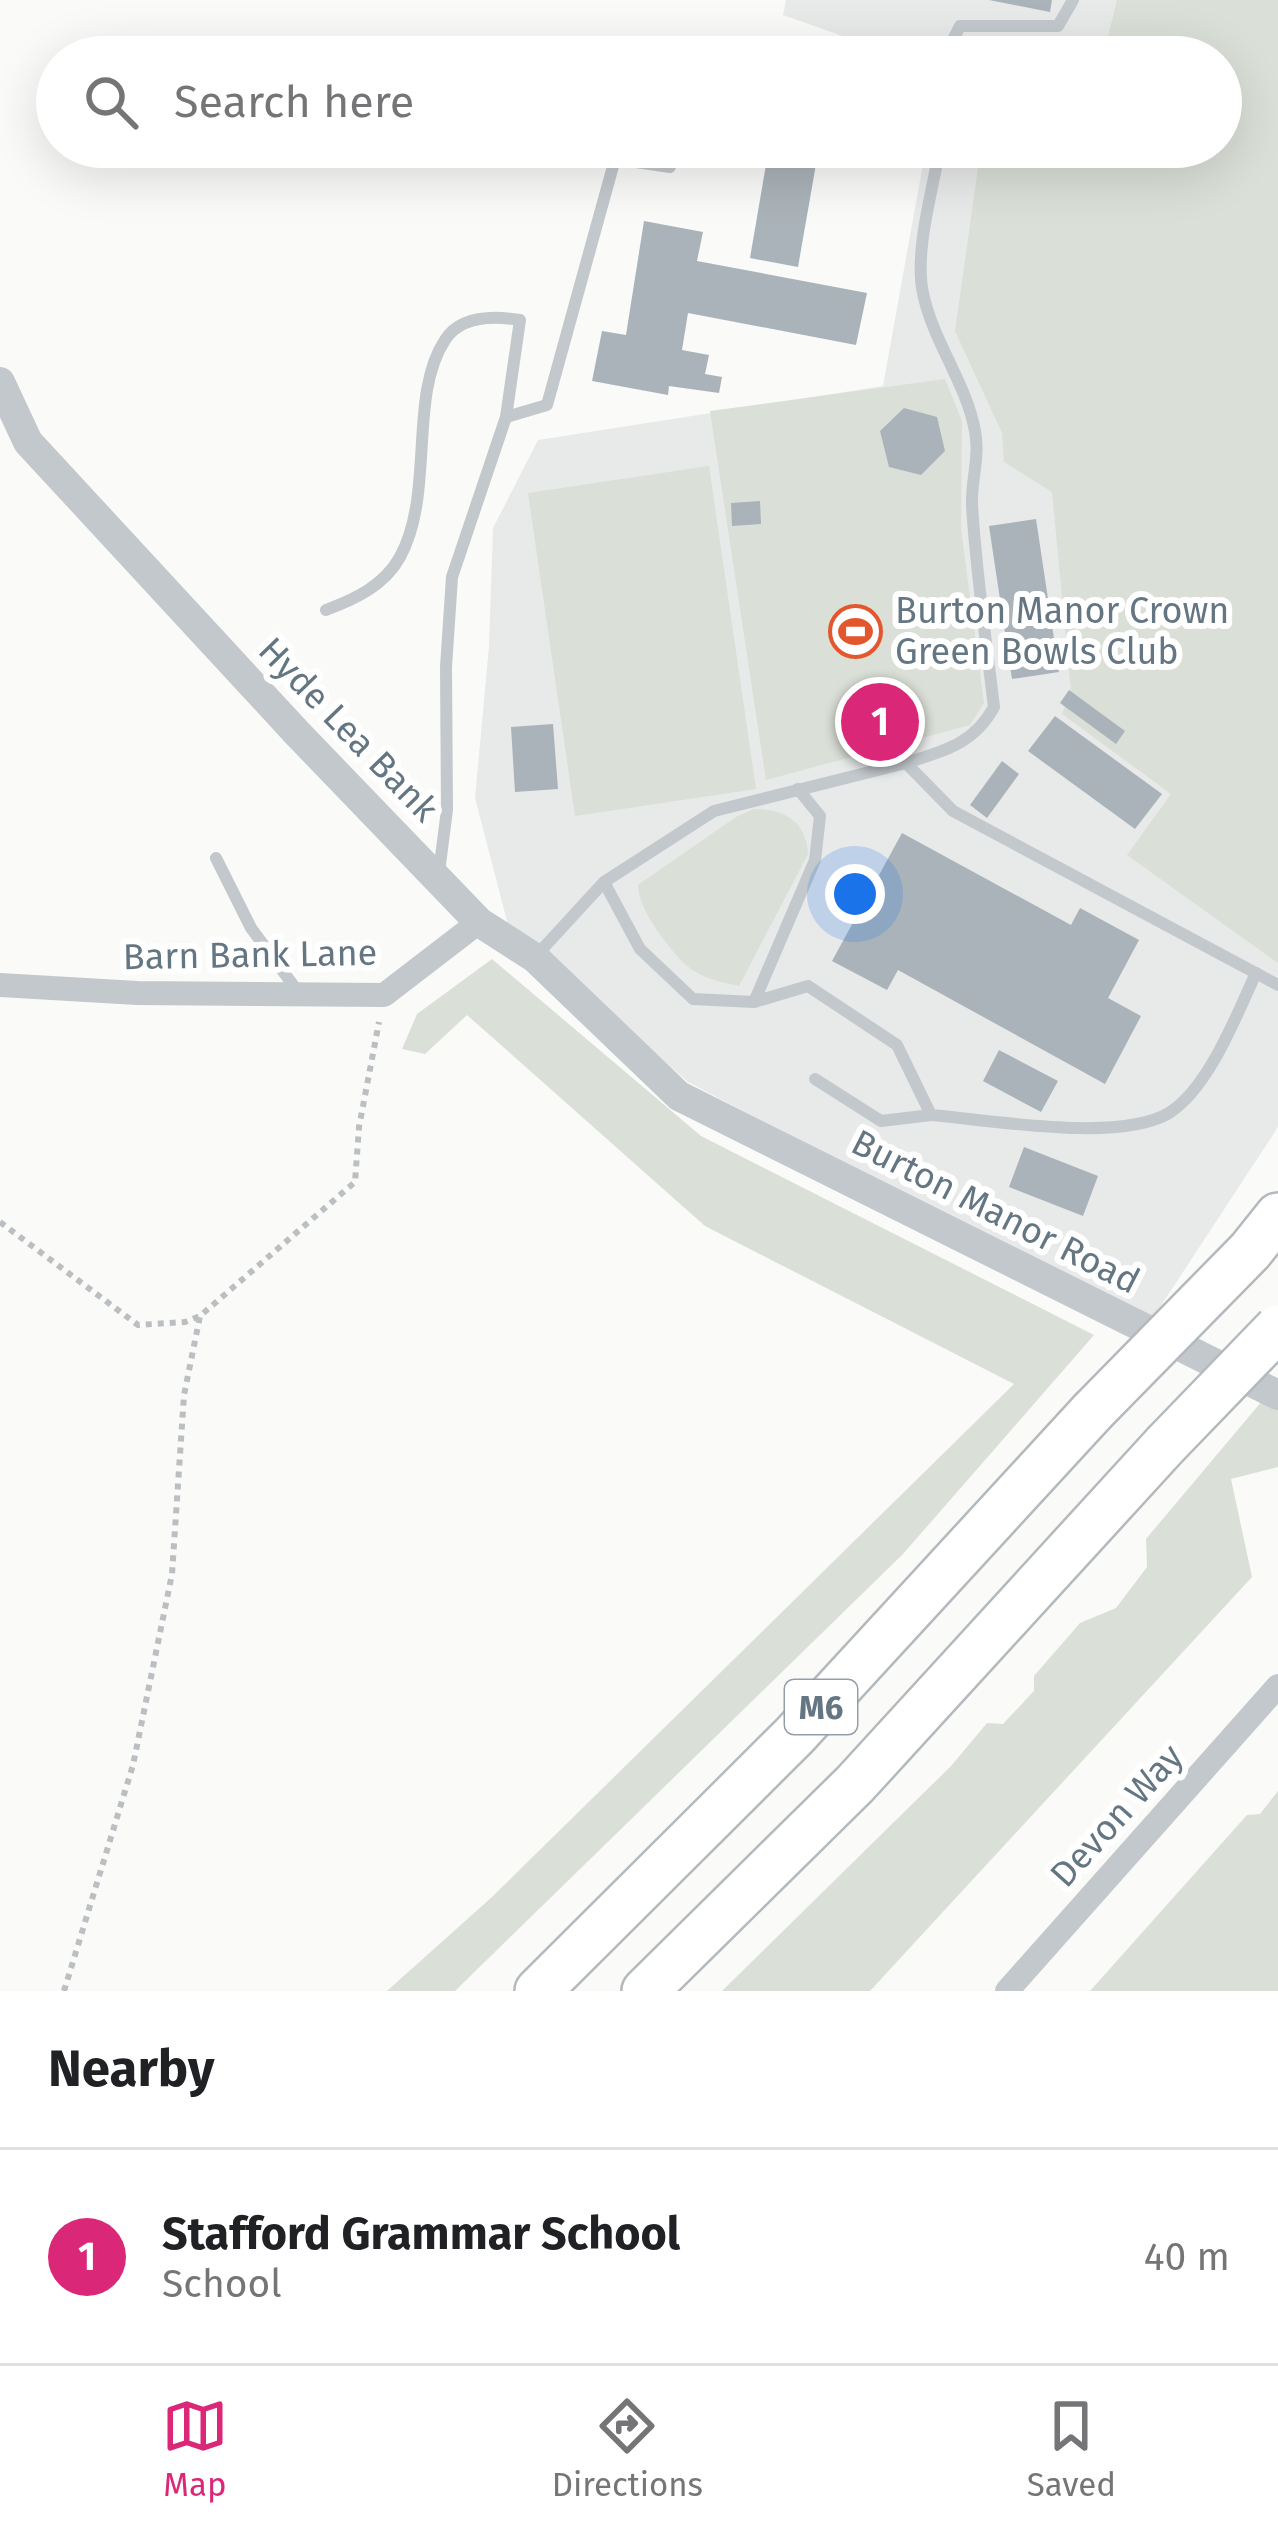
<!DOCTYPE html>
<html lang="en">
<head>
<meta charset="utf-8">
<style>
  body { margin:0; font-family:"Fira Sans",sans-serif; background:#f2f2f2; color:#202124 }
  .you { position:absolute; left:855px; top:894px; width:42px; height:42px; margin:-30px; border:9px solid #fff; border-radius:50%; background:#1a73e8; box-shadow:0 0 0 18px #1a73e833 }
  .badge { display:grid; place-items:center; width:78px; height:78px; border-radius:50%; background:#db2777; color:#fff; font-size:39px; font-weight:700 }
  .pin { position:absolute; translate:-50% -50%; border:6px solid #fff; box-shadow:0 3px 12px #0006 }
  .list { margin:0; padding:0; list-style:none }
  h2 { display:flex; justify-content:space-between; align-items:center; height:156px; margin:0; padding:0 48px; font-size:51px }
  h2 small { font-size:39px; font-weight:400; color:#757577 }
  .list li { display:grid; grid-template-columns:78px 1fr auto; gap:36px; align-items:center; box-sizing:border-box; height:216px; padding:0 48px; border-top:3px solid #e0e0e0 }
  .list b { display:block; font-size:45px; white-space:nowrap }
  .list p { margin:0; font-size:39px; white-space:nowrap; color:#757577 }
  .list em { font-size:39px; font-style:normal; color:#757577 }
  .icon { flex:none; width:66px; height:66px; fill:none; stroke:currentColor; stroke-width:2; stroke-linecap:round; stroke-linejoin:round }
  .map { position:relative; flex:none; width:1278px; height:1991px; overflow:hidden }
  .search { position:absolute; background:#fff; box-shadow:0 12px 48px #0002; left:36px; right:36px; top:36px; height:132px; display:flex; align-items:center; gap:30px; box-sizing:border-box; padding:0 42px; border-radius:66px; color:#757577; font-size:45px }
  .sheet { height:372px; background:#fff }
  nav { display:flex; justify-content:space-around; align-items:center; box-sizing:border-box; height:168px; border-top:3px solid #e0e0e0; background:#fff; font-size:33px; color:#757577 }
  nav a { display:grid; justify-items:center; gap:6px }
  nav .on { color:#db2777 }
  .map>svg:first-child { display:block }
</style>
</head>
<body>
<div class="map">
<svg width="1278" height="1991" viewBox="0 0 1278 1991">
  <rect width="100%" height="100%" fill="#fafaf8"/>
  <path fill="#e8e9e9" d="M786 0H1278V1127L1149 1324 688 1082 508 925 475 798 489 646 493 528 538 440 883 386 926 147H1221V57H902L783 15Z"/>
  <g fill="#dadfd7">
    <path d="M1117 0H1278V963L1127 855 1171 794 1062 714 1071 691 1052 492 1004 462 1002 433 955 331 981 147H1221V57H1103Z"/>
    <path d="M945 379 962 421 961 529 984 703 970 725 766 780 710 411Z"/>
    <path d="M709 466 756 789 575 816 528 493Z"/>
    <path d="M754 809C785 809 806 822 808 854L739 986C720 982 701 978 686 965 669 950 637 907 638 885L736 817Z"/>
    <path d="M492 959 701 1136 1094 1335 903 1554 455 1991H387L492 1897 1014 1384 705 1226 467 1015 425 1054 402 1049 417 1014Z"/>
    <path d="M1262 1401 1278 1408V1467L1231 1479 1252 1577 870 1991H722L951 1766 987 1723 1003 1724 1034 1691V1676L1080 1623 1116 1608 1147 1567 1146 1539Z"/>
    <path d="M1278 1791V1991H1090L1247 1815 1260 1814Z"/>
  </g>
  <g fill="#aab3b9">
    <path d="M989 0H1052L1050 12Z"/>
    <path d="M769 147H819L798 267 750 258Z"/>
    <path d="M838 147H893L890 164 866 160 867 155Z"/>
    <path d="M644 221 703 232 697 261 867 293 856 345 688 313 682 350 709 355 705 374 722 377 719 393 669 386 668 395 592 381 602 331 626 335Z"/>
    <path d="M904 408 937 417 945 451 921 475 889 467 880 431Z"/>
    <path d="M760 501 761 524 732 526 731 503Z"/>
    <path d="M1036 519 1059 672 1012 679 989 526Z"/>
    <path d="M1069 690 1125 731 1116 744 1060 703Z"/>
    <path d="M1055 716 1162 794 1135 829 1028 751Z"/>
    <path d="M553 724 558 789 515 792 511 727Z"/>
    <path d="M1002 761 1019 774 987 818 970 805Z"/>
    <path d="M902 833 1071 925 1080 908 1139 940 1108 998 1141 1016 1105 1084 898 970 887 990 832 961Z"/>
    <path d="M999 1050 1058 1081 1041 1112 983 1081Z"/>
    <path d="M1024 1147 1098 1176 1083 1216 1009 1187Z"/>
  </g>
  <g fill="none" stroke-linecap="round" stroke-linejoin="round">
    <defs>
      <g id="motorway">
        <path d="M1250 1251 1278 1216"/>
        <path d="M538 1991 795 1735 1092 1412"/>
        <path d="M645 1991 855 1784 1165 1445"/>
      </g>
    </defs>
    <use href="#motorway" stroke="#b4b9bd" stroke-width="50"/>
    <g stroke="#bbbfc2" stroke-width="6" stroke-dasharray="6 6" stroke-linecap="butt">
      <path d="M0 1222 138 1325 185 1322 200 1316 355 1182 359 1127 379 1022"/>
      <path d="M64 1991 133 1765 172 1574 184 1395 200 1316"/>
    </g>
    <g stroke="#c3c8cc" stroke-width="12">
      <path d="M954 57V38L960 26H1058L1073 0"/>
      <path d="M506 417 547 405 615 159 670 167"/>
      <path d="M326 610C355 599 384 586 400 557 435 493 408 396 445 340 461 315 495 316 520 320L506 417 452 577 446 667 447 810 439 872"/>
      <path d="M906 763C944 751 974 744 994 707 986 640 976 572 972 505 971 480 980 457 975 431 966 382 933 342 923 293 914 252 933 189 940 147"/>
      <path d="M216 858 251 928 299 993"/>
      <path d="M604 882 640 949 693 999 754 1002 815 860 820 816 798 789"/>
      <path d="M535 957 604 882 714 811 906 763 953 811 1278 985"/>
      <path d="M754 1002 808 986 897 1045 931 1115C991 1120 1119 1143 1169 1113 1209 1088 1237 1014 1256 973"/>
      <path d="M815 1079 881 1121 931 1115"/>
    </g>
    <g stroke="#c3c8cc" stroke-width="24">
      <path d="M0 985 137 993 384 995 479 922"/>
      <path d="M1007 1991 1278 1686"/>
    </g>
    <path stroke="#c3c8cc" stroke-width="30" d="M0 382 28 442 297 733 479 922 535 958 679 1096 1278 1395"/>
    <use href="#motorway" stroke="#fff" stroke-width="45"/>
    <defs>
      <g id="motorway-bridge">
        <path d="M1092 1412 1250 1251"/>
        <path d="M1165 1445 1278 1328"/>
      </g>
    </defs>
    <use href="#motorway-bridge" stroke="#b4b9bd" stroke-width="50" stroke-linecap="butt"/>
    <use href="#motorway-bridge" stroke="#fff" stroke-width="45"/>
  </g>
  <defs>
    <symbol id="stadium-ring" viewBox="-11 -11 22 22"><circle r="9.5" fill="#fff" stroke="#e4572e" stroke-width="1.5"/><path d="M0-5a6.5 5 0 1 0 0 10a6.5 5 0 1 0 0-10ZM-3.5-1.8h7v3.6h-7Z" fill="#e4572e"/></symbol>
  </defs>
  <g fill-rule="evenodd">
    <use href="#stadium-ring" x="826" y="602" width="59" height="59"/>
  </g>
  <g text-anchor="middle" stroke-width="12" stroke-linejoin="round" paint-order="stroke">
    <rect fill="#fff" stroke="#939fa8" stroke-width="3" x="785" y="1680" width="72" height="54" rx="9"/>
    <g font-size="33" font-weight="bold" fill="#657683">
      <text x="821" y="1719">M6</text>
    </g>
    <g font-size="36" fill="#657683" stroke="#fff" text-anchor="start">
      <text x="895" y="623">Burton Manor Crown<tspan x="895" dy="41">Green Bowls Club</tspan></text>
    </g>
    <g font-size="36" fill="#657683" stroke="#fff">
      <text transform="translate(349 729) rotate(46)" y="13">Hyde Lea Bank</text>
      <text transform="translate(250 954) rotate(-1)" y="13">Barn Bank Lane</text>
      <text transform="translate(996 1211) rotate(27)" y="13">Burton Manor Road</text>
      <text transform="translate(1116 1815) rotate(-48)" y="13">Devon Way</text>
    </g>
  </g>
</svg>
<div class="you"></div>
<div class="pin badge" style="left:880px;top:722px">1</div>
<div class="search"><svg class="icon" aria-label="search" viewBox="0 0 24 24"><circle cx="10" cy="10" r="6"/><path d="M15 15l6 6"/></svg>Search here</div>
</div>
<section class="sheet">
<h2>Nearby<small></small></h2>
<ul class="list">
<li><span class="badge">1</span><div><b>Stafford Grammar School</b><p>School</p></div><em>40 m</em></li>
</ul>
</section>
<nav>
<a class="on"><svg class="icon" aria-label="map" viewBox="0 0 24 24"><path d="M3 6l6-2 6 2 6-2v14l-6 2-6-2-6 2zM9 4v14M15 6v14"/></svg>Map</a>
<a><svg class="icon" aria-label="directions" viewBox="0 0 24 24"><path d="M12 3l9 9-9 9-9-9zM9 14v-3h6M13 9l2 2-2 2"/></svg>Directions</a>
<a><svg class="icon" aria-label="saved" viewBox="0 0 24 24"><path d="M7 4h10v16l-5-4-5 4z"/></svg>Saved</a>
</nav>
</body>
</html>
